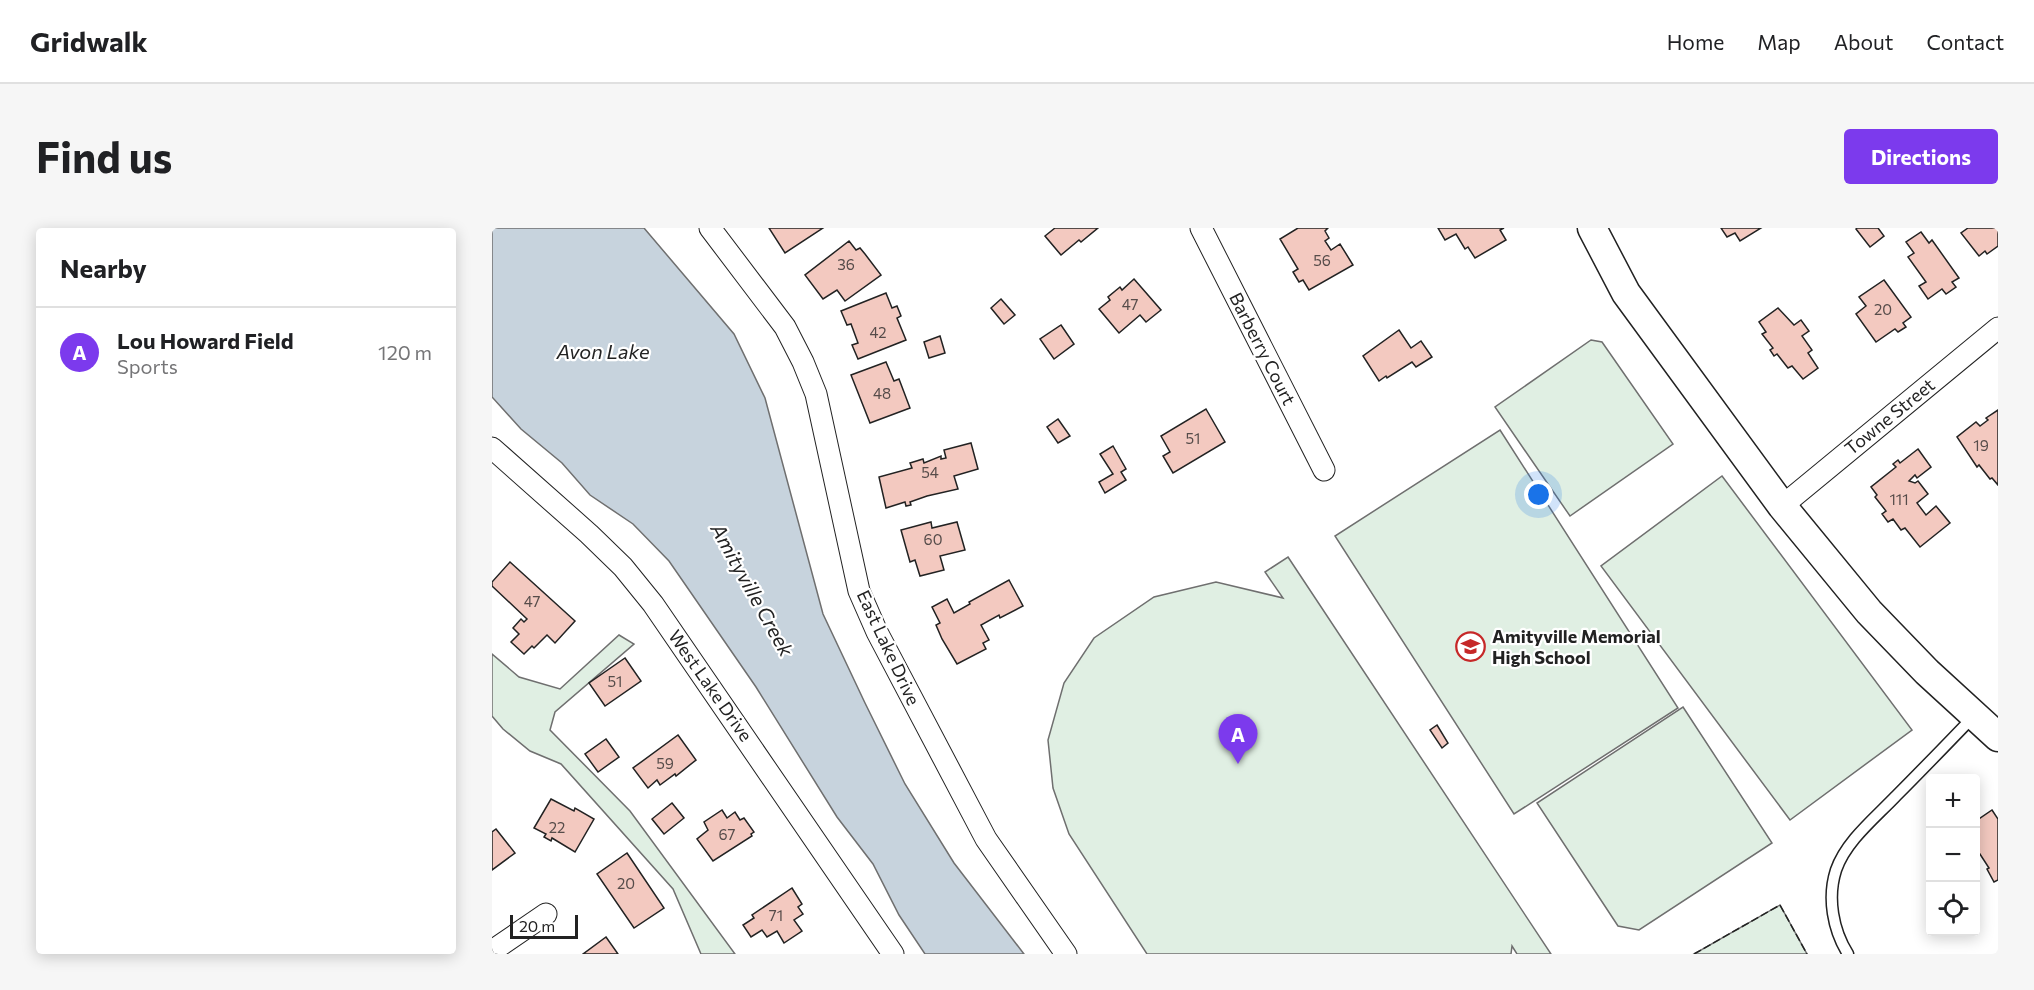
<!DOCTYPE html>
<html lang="en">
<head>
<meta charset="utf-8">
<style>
  body { margin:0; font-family:Commissioner,sans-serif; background:#f6f6f6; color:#202124 }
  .controls { position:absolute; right:18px; bottom:18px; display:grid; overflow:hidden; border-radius:6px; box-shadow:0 3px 15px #0003 }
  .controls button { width:54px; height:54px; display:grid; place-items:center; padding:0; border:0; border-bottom:2px solid #e0e0e0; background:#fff; color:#202124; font:30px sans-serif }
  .scale { position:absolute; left:18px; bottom:15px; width:68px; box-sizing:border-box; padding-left:6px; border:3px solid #222; border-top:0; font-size:16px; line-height:21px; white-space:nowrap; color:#222; -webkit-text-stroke:4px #fff; paint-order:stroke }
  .you { position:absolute; left:1047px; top:267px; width:21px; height:21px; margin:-15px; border:4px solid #fff; border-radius:50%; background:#1a73e8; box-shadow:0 0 0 9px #1a73e833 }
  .badge { display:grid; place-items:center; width:39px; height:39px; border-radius:50%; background:#7c3aed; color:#fff; font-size:20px; font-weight:700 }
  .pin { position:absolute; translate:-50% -50px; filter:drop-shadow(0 2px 3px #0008) }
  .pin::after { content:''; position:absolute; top:32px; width:21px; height:18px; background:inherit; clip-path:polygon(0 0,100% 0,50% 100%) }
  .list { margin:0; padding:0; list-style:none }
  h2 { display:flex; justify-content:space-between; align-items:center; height:78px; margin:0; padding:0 24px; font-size:26px }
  h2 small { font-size:20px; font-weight:400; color:#757577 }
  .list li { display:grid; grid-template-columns:39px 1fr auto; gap:18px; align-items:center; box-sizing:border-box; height:90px; padding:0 24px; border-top:2px solid #e0e0e0 }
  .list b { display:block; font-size:22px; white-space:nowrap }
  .list p { margin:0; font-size:20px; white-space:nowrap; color:#757577 }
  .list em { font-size:20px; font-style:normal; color:#757577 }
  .icon { flex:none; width:33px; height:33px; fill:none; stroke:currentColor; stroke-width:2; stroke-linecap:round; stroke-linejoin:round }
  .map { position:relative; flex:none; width:1506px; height:726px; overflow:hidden; border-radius:6px }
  header { display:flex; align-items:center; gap:36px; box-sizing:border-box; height:84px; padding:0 30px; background:#fff; border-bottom:2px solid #e0e0e0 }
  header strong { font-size:28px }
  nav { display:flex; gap:33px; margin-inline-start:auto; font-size:21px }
  .intro { display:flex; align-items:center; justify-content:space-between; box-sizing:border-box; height:144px; padding:0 36px }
  h1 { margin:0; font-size:42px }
  .button { padding:15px 27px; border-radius:6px; background:#7c3aed; color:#fff; font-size:21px; font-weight:700 }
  main { display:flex; gap:36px; padding:0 36px }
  aside { flex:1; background:#fff; border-radius:6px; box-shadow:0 3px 15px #0003 }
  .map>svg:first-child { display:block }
</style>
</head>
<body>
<header>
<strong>Gridwalk</strong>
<nav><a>Home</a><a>Map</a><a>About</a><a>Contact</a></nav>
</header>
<div class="intro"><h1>Find us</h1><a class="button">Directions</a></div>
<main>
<aside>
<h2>Nearby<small></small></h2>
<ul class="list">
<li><span class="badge">A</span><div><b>Lou Howard Field</b><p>Sports</p></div><em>120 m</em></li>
</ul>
</aside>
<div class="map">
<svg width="1506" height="726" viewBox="0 0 1506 726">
  <rect width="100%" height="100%" fill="#fff"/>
  <g fill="#e0efe3" stroke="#6f6f6f" stroke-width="1.5">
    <path d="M1099 112 1110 114 1181 216 1078 288 1003 179Z"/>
    <path d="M1008 202 1186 480 1022 586 843 308Z"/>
    <path d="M1230 248 1420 502 1298 592 1109 338Z"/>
    <path d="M796 329 1059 726H1025L1020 718 1019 726H655L577 606 561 560 556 512 572 455 602 410 662 369 724 354 791 370 773 344Z"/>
    <path d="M127 407 142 416 63 484 58 502 138 583 243 726H209L181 661 69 536 38 523 11 501 0 488V426L27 449 68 461Z"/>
    <path d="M1191 479 1280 615 1147 702 1126 698 1045 575Z"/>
    <path d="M1288 677 1315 726H1202Z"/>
  </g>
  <path fill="#c7d3dd" stroke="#6f6f6f" stroke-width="1.5" d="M0 0H152L242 106 273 170 331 386 373 475 413 556 462 635 532 726H433L407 687 381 636 345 589 264 459 177 333 141 296 98 267 70 235 29 201 0 169Z"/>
  <g fill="#f3c9c0" stroke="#222" stroke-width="1.5">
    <path d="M277 0H331L293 25Z"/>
    <path d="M563 0H606L589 14 587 12 569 27 553 8Z"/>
    <path d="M806 0H836L833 3 837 10 833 13 839 22 848 16 861 37 817 62 811 52 807 54 801 44 806 41 788 11Z"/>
    <path d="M946 0H1012L1008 2 1014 12 983 30 976 19 973 21 964 6 953 12Z"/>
    <path d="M1229 0H1269L1248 13 1243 5 1235 9Z"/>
    <path d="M1365 0H1386L1392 8 1378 19 1364 1Z"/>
    <path d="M1476 0H1506V18L1495 26 1493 23 1487 28 1469 5Z"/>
    <path d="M1429 4 1437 15 1440 12 1467 50 1460 54 1464 59 1454 66 1450 61 1436 71 1427 58 1434 54 1416 29 1422 25 1414 14Z"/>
    <path d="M357 13 364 22 368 20 373 26 389 47 353 73 345 62 331 71 313 47Z"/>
    <path d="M642 51 669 82 654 94 648 87 627 105 607 81 618 72 616 69 628 59 630 62Z"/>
    <path d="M1392 52 1419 89 1411 95 1414 99 1406 104 1403 101 1384 114 1364 86 1374 78 1367 69Z"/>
    <path d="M394 65 400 80 405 78 409 88 405 90 414 112 366 131 360 117 366 115 359 96 355 97 349 83Z"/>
    <path d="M509 71 523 87 512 96 499 80Z"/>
    <path d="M1286 80 1302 97 1309 92 1317 103 1310 108 1320 122 1316 125 1326 140 1311 151 1300 138 1296 140 1285 126 1282 128 1278 122 1281 120 1270 106 1274 104 1267 94Z"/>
    <path d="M569 97 582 116 562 131 548 111Z"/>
    <path d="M907 102 919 120 929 113 940 129 924 139 920 134 895 150 894 148 887 153 871 128Z"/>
    <path d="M448 108 453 125 437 130 432 114Z"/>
    <path d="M394 134 402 153 407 151 418 180 378 195 359 147Z"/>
    <path d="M714 181 733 214 681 245 671 228 678 224 669 208Z"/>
    <path d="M1506 182V257L1500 250 1498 251 1487 237 1485 239 1465 209 1484 194 1488 198 1496 192 1494 190Z"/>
    <path d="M566 191 578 208 566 215 555 199Z"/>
    <path d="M479 215 486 241 462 248 466 261 435 268 418 274 419 277 414 278 413 274 394 280 387 249 420 240 418 235 431 231 432 235 449 228V231L454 230 452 222Z"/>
    <path d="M621 218 634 241 629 244 634 252 613 265 607 254 621 246 608 226Z"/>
    <path d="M1426 221 1439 239 1425 250 1423 247 1417 253 1423 255 1426 253 1436 266 1425 275 1434 287 1444 278 1458 295 1428 319 1413 300 1409 302 1401 291 1396 294 1390 286 1394 283 1383 269 1385 267 1379 259 1404 239 1401 236 1406 232 1408 235Z"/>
    <path d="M439 294 440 300 465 294 473 322 448 328 452 342 428 348 423 332 418 334 409 302Z"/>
    <path d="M18 334 83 393 63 415 55 407 42 420 40 418 32 426 19 414 27 406 21 400 29 391 32 394 35 391 0 358V354Z"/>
    <path d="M517 352 531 378 508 390 507 387 489 397 497 412 491 415 494 421 465 436 450 411 444 397 448 395 440 379 455 371 462 385 478 376 477 374Z"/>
    <path d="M133 430 149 453 113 478 97 455Z"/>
    <path d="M945 497 956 515 950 520 938 502Z"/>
    <path d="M186 507 204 532 184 548 183 546 168 557 165 552 156 560 141 540Z"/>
    <path d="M114 511 127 529 106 544 93 526Z"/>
    <path d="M59 571 82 583 83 580 102 591 83 624 60 610 59 613 52 609 54 606 42 600Z"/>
    <path d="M180 575 192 590 172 606 160 591Z"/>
    <path d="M230 582 235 590 243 584 248 592 252 590 262 604 259 606 260 608 221 633 205 611 216 602 212 594Z"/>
    <path d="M1500 582 1506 591V652L1502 654 1495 641 1497 640 1484 620V593Z"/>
    <path d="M4 601 23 625 0 642V604Z"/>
    <path d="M135 625 172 680 142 700 105 646Z"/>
    <path d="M300 660 310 676 306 679 311 686 302 692 310 703 292 715 285 703 275 709 270 702 259 709 251 697 262 690 260 687Z"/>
    <path d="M114 709 126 726H91Z"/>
  </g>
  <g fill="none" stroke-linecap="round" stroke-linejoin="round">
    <defs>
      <path id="lane" d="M1356 726C1341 702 1335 670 1344 642 1354 613 1383 590 1404 568 1430 542 1455 516 1481 489"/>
      <g id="street">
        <path d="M218 0 293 99 311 134 324 166 367 363 385 404 494 611 574 726"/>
        <path d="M709 0 832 242"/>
        <path d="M0 220 97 306 131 339 161 376 401 726"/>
        <path d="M1290 278 1506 100"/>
        <path d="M0 723 54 686"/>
      </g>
      <path id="secondary" d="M1100 0 1134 65 1290 278 1377 384 1435 444 1506 509"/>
    </defs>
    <use href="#lane" stroke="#222" stroke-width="13"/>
    <use href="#street" stroke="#222" stroke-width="23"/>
    <use href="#secondary" stroke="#222" stroke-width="31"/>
    <use href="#lane" stroke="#fff" stroke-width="10"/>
    <use href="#street" stroke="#fff" stroke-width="21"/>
    <use href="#secondary" stroke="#fff" stroke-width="28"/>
    <path stroke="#222" stroke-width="1.5" stroke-dasharray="8 3" stroke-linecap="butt" d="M1202 726 1288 677 1315 726"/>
  </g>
  <defs>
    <symbol id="school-ring" viewBox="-11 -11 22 22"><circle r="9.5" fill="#fff" stroke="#c62828" stroke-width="1.5"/><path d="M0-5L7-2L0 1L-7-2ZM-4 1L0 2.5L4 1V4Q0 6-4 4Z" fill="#c62828"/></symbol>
  </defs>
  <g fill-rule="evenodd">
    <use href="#school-ring" x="962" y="402" width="33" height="33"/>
  </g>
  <g text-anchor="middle" stroke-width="4.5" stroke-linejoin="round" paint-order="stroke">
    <g font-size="15" fill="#564c4a">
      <text x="830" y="38">56</text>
      <text x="354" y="42">36</text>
      <text x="638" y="82">47</text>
      <text x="1391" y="87">20</text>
      <text x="386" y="110">42</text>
      <text x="390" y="171">48</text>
      <text x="701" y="216">51</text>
      <text x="1489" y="223">19</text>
      <text x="438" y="250">54</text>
      <text x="1407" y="277">111</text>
      <text x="441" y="317">60</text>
      <text x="40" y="379">47</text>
      <text x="123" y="459">51</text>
      <text x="173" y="541">59</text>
      <text x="65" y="605">22</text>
      <text x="235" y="612">67</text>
      <text x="134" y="661">20</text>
      <text x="284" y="693">71</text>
    </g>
    <g font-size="18" fill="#222" stroke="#fff">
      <text transform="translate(770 121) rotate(63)" y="6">Barberry Court</text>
      <text transform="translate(1398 189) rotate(-39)" y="6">Towne Street</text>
      <text transform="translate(396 420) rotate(65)" y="6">East Lake Drive</text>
      <text transform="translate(218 458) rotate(55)" y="6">West Lake Drive</text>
    </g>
    <g font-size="18" font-weight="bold" fill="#222" stroke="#fff" text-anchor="start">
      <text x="1000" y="415">Amityville Memorial<tspan x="1000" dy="21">High School</tspan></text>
    </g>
    <g font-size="20" font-style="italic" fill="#222" stroke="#fff">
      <text x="111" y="131">Avon Lake</text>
      <text transform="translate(260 362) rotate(61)" y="7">Amityville Creek</text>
    </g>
  </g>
</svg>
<div class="controls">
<button>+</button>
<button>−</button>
<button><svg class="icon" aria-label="locate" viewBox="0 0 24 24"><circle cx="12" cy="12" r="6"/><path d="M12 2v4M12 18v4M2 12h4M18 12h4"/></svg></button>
</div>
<div class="scale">20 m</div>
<div class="you"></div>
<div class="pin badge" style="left:746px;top:536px">A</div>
</div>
</main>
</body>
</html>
